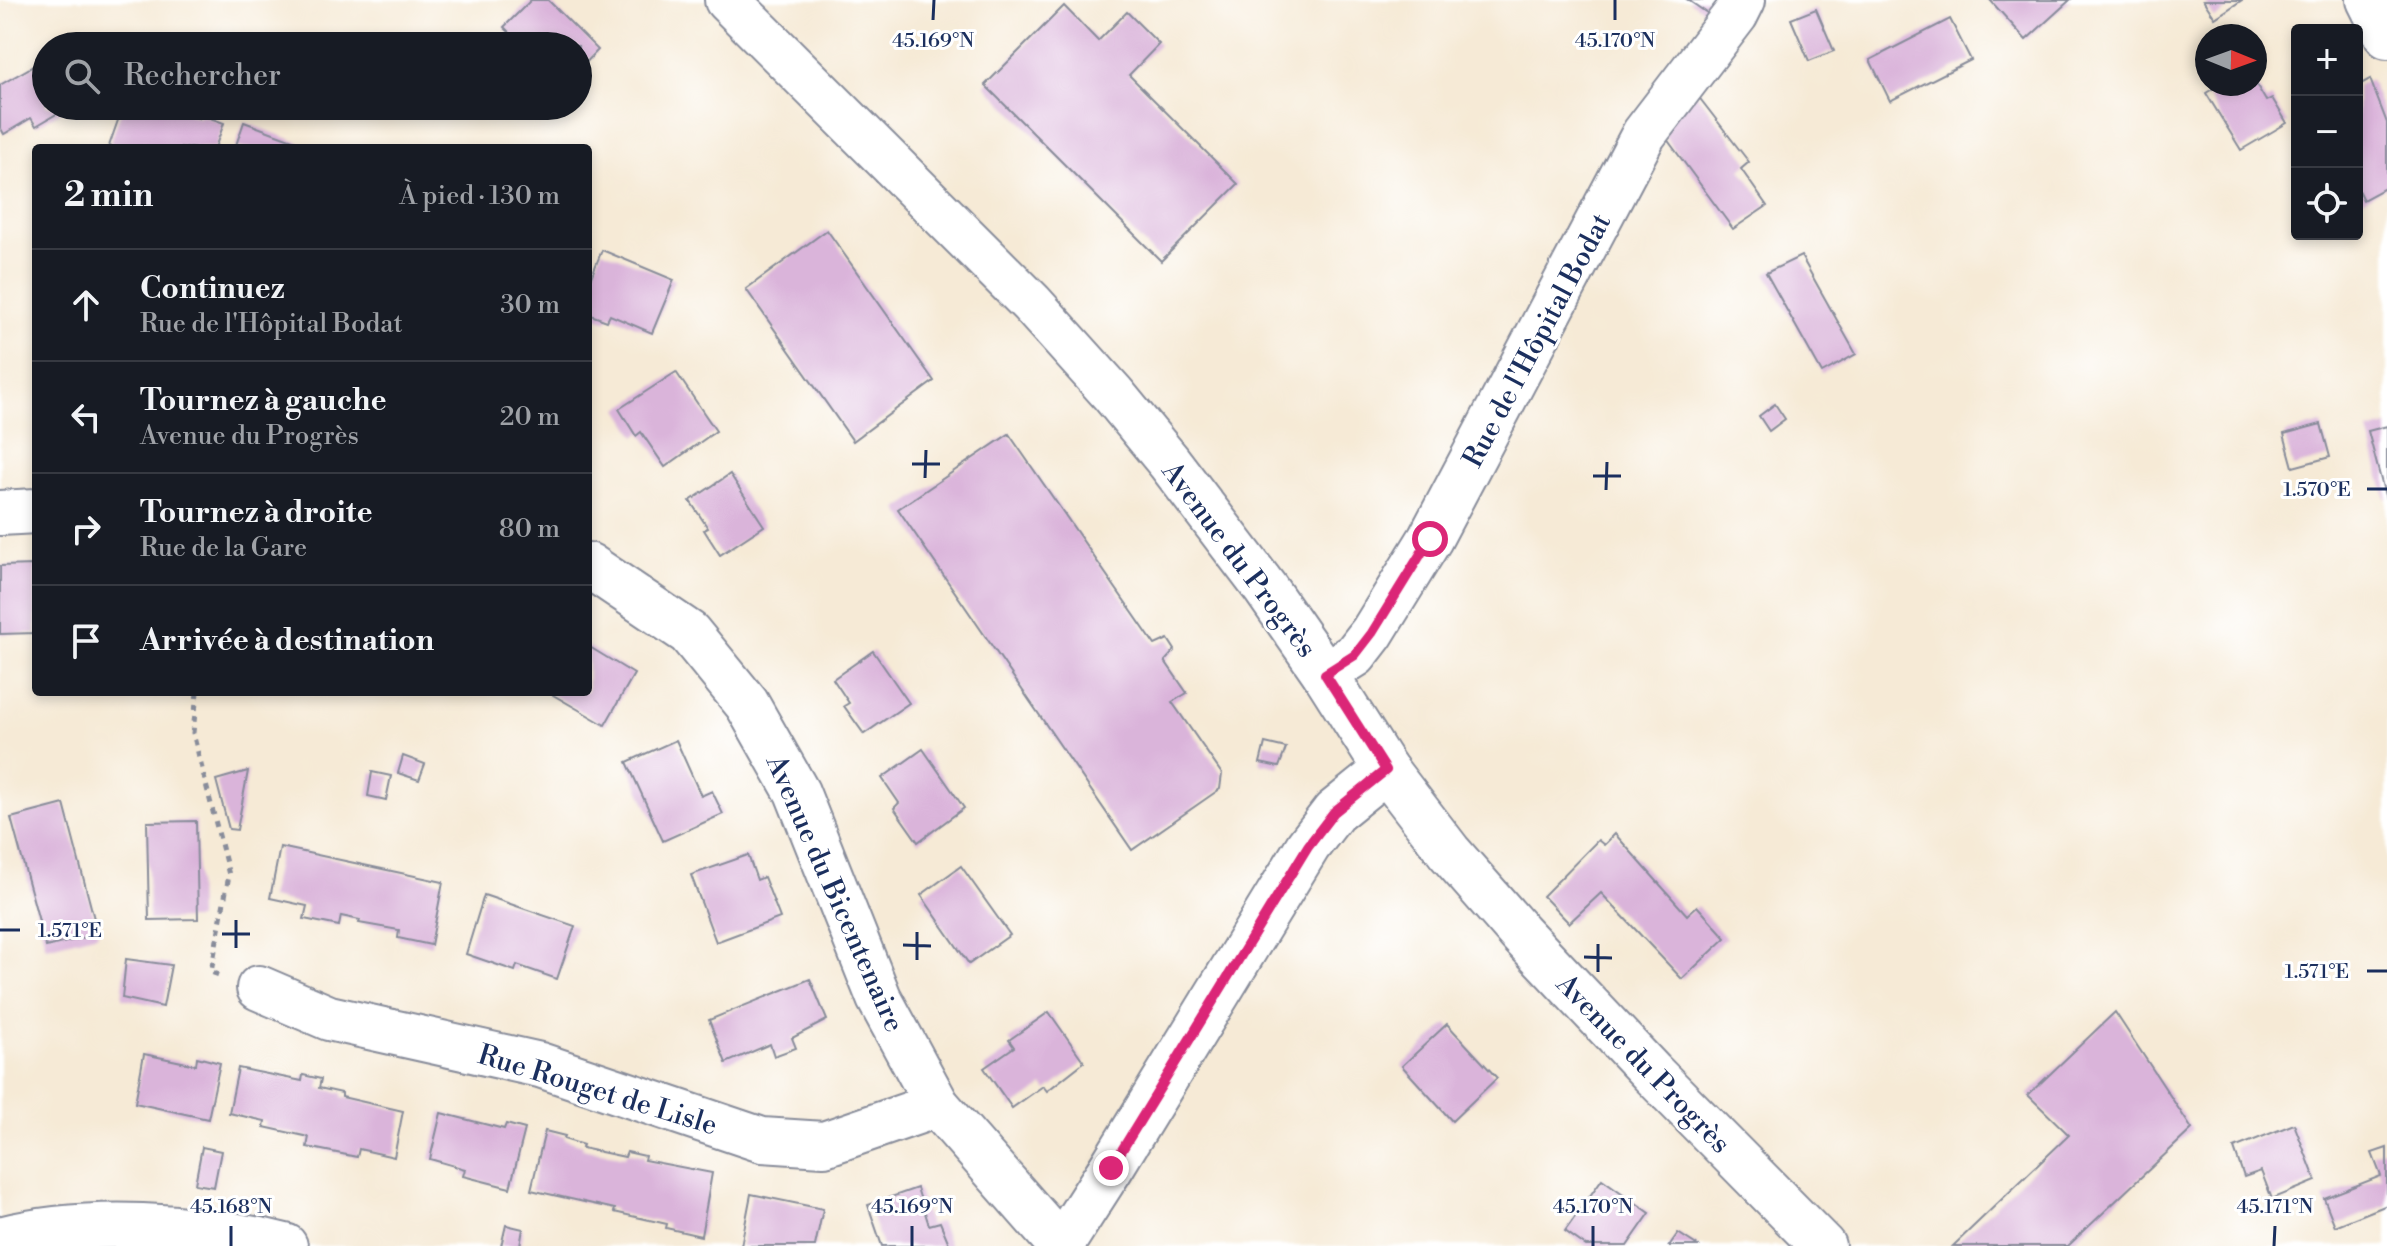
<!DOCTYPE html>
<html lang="fr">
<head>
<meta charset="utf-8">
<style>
  body { margin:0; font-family:"Libre Bodoni",serif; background:#20242c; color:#f1f3f6 }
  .controls { position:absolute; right:24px; top:24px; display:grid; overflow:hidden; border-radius:8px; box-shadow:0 4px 12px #0003 }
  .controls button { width:72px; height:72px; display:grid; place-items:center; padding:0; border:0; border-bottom:2px solid #363941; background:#171b24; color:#f1f3f6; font:40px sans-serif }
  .compass { position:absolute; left:2195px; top:24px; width:72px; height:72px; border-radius:50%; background:#171b24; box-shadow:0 4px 12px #0003; rotate:91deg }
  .stop { position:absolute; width:24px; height:24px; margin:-18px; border:6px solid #db2777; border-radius:50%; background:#fff }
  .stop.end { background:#db2777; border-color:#fff; box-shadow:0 2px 8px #0008 }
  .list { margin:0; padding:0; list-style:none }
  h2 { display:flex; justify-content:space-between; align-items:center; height:104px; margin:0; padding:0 32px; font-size:34px }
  h2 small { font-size:26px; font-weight:400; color:#9ea1a6 }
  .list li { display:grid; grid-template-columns:52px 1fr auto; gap:24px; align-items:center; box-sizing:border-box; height:112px; padding:0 32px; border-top:2px solid #363941 }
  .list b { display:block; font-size:30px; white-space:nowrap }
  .list p { margin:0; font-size:26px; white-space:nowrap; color:#9ea1a6 }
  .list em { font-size:26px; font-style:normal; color:#9ea1a6 }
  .icon { flex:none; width:44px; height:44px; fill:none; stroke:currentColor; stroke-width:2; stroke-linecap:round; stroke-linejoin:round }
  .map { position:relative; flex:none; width:2387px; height:1246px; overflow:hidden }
  .search { position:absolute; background:#171b24; box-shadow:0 4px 12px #0003; left:32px; top:32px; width:560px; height:88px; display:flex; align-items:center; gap:20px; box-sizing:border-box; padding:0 28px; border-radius:44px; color:#9ea1a6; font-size:30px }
  .panel { position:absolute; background:#171b24; box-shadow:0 4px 12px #0003; left:32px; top:144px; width:560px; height:552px; border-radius:8px }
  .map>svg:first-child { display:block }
</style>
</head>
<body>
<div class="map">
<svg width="2387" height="1246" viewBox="0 0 2387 1246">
  <rect width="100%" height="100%" fill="#fff"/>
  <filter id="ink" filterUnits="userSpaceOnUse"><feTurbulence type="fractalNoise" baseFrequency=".0125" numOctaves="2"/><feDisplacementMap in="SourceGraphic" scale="16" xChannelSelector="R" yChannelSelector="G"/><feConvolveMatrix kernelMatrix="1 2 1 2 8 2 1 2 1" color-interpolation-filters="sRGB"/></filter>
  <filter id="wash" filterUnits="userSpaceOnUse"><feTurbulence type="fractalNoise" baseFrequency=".006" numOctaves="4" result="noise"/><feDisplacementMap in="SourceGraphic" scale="32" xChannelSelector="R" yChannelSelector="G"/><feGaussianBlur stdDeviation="1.8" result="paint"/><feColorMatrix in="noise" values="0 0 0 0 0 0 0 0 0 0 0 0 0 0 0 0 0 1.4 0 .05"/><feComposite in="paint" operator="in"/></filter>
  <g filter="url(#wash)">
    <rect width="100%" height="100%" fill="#f6ead6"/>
    <g id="blocks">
      <g fill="#dab4da">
        <path d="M531 0H548L598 50 578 71V46H523L504 27Z"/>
        <path d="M1688 0H1723L1713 17Z"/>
        <path d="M1990 0H2070L2026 40Z"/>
        <path d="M2203 0H2242L2215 18Z"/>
        <path d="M1064 6 1098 41 1127 12 1159 44 1129 75 1238 184 1161 261 985 85Z"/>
        <path d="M1816 9 1834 51 1809 61 1791 19Z"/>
        <path d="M1950 19 1971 60 1890 101 1870 60Z"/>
        <path d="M44 60 46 106H70L36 126 31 118 4 134 0 127V85Z"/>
        <path d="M2370 79 2387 123V187L2363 200 2357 188V86Z"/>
        <path d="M2221 84H2256L2266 101 2272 98 2287 123 2241 150 2206 93Z"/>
        <path d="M1691 87 1749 162 1741 169 1767 206 1733 229 1661 131Z"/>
        <path d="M123 106H166L199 118V114L224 123 215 148H115L109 146Z"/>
        <path d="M244 122 314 148H235Z"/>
        <path d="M827 230 934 381 853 441 746 289Z"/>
        <path d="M602 250 674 280 652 333 610 315 607 321 588 314V285Z"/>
        <path d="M1801 256 1856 354 1822 373 1766 273Z"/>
        <path d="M676 372 716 431 665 467 641 432 636 436 619 409Z"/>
        <path d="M1775 404 1785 419 1769 431 1759 416Z"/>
        <path d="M2321 424 2330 457 2293 467 2284 434Z"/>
        <path d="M2387 426V498L2386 499 2368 431Z"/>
        <path d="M1009 434 1155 645 1168 639 1175 650 1165 661 1187 693 1172 702 1222 774 1220 789 1132 850 898 509Z"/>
        <path d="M730 474 764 526 720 555 704 530 708 528 690 501Z"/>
        <path d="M35 565 36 633 0 634V566Z"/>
        <path d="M588 646 634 674 605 725 548 692H588Z"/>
        <path d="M873 651 909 703 864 734 844 706 849 703 833 679Z"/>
        <path d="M676 740 701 796 712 791 723 814 663 841 627 762Z"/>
        <path d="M1265 743 1286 748 1279 767 1260 763Z"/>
        <path d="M923 749 964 808 918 842 894 808 899 803 882 778Z"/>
        <path d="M403 756 425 764 419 780 398 773Z"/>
        <path d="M248 771 237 830 229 829 216 780Z"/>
        <path d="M372 772 391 776 386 800 368 796Z"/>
        <path d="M64 804 98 934 46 947 11 818Z"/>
        <path d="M196 821 198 919 149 920 147 822Z"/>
        <path d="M1615 834 1687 915 1697 906 1726 938 1682 979 1601 893 1569 923 1543 896 1598 840 1604 845Z"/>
        <path d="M280 847 443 882 431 945 398 938 399 930 359 923 360 920 341 916 339 926 304 919 307 906 270 898Z"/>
        <path d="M748 855 757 880 764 877 780 918 716 942 691 875Z"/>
        <path d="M961 866 1010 935 969 964 921 895Z"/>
        <path d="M484 895 575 926 557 979 517 965 515 971 466 954Z"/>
        <path d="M126 959 171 965 163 1007 122 998Z"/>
        <path d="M810 979 827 1020 792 1038 796 1048 774 1056 770 1044 726 1063 709 1020Z"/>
        <path d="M1049 1012 1084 1062 1047 1091 1043 1086 1012 1108 984 1068 1014 1047 1009 1040Z"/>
        <path d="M2115 1012 2192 1129 2068 1246H1953L2069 1135 2028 1095Z"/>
        <path d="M1447 1024 1497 1078 1452 1121 1402 1066Z"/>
        <path d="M144 1054 196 1065 197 1057 220 1063 208 1119 135 1103Z"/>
        <path d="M238 1068 302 1081 303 1075 321 1079 319 1088 342 1093V1097L403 1111 394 1157 359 1149 357 1157 307 1147 309 1137 264 1127 265 1121 229 1113Z"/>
        <path d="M441 1113 504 1129 506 1124 525 1129 510 1188 463 1176 465 1169 430 1159Z"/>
        <path d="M2294 1124 2316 1181 2272 1199 2261 1171 2244 1177 2234 1148Z"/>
        <path d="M545 1131 565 1136 564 1139 583 1145 582 1148 625 1157 627 1152 645 1156 644 1160 712 1173 701 1236 666 1228 667 1224 614 1212 615 1209 531 1190Z"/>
        <path d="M202 1147 221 1151 214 1187 195 1184Z"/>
        <path d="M2387 1148V1205L2335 1226 2324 1198 2381 1176 2372 1153Z"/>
        <path d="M1602 1179 1650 1213 1627 1246H1586L1565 1231Z"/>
        <path d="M917 1188 929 1225 940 1222 950 1246H882L868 1205Z"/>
        <path d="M751 1194 823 1209 815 1246H741Z"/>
        <path d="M506 1225 523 1229 520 1246H501Z"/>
        <path d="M1678 1233 1698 1246H1669Z"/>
      </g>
    </g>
  </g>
  <g filter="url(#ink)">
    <use href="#blocks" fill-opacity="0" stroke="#888c9a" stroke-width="2"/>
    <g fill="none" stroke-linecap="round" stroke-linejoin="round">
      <defs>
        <g id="minor">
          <path d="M2369 0 2387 36"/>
          <path d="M0 513 36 511"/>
          <path d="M588 565 689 633 747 704 797 792 879 998 937 1105 1061 1246"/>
          <path d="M1325 674 1355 655 1372 633 1430 539 1644 134 1736 14 1743 0"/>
          <path d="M259 988 329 1018 540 1065 762 1140 824 1144 937 1105"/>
          <path d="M0 1239C87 1217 198 1224 285 1246"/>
          <path d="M1061 1246 1111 1168 1308 846 1334 812 1386 770"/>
        </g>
        <path id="tertiary" d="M727 0 1031 303 1113 394 1169 462 1265 588 1325 674 1386 770 1449 852 1519 932 1652 1073 1823 1246"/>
      </defs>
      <use href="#minor" stroke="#888c9a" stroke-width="48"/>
      <use href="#tertiary" stroke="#888c9a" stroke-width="48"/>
      <path stroke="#888c9a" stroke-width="5" stroke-dasharray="6 6" stroke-linecap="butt" d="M197 692 193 733 229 875 211 972 219 975"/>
      <use href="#minor" stroke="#fff" stroke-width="44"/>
      <use href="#tertiary" stroke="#fff" stroke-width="44"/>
    </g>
  </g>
  <g fill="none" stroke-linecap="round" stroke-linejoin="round" filter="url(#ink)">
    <path stroke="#db2777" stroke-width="10" d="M1111 1168 1308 846 1334 812 1386 770 1325 674 1355 655 1372 633 1430 539"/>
  </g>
  <path fill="none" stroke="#1b2f5e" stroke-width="3" d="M933 20 934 0M1615 20V0M912 464H940M1593 476H1621M925 478 926 450M2367 489H2387M1606 490 1607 462M0 930H20M222 934H250M903 945 931 946M236 948V920M1584 957 1612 958M917 960V932M2367 971H2387M1598 972V944M231 1246V1226M912 1246V1226M1593 1246V1226M2274 1246 2275 1226"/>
  <g text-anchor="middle" stroke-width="6" stroke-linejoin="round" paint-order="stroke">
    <g font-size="28" fill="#1b2f5e" stroke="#fff">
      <text transform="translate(1536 340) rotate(-62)" y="10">Rue de l'Hôpital Bodat</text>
      <text transform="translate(1240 559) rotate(53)" y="10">Avenue du Progrès</text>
      <text transform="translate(836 893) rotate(66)" y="10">Avenue du Bicentenaire</text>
      <text transform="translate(1644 1063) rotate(46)" y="10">Avenue du Progrès</text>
      <text transform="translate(598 1089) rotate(17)" y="10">Rue Rouget de Lisle</text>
    </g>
  </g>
  <g font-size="20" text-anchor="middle" fill="#1b2f5e" stroke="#fff" stroke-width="6" stroke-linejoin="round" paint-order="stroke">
    <text x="933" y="47">45.169°N</text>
    <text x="1615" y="47">45.170°N</text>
    <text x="2317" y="496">1.570°E</text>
    <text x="70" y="937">1.571°E</text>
    <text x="2317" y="978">1.571°E</text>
    <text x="231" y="1213">45.168°N</text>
    <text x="912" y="1213">45.169°N</text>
    <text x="1593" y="1213">45.170°N</text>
    <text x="2275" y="1213">45.171°N</text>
  </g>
</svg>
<div class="controls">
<button>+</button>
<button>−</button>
<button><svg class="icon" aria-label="locate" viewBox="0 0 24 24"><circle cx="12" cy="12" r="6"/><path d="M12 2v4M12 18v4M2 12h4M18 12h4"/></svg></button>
</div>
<svg class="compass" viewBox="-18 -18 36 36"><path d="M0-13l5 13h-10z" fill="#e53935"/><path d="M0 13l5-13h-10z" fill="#9ea1a6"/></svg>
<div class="stop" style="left:1430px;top:539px"></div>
<div class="stop end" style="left:1111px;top:1168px"></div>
<div class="search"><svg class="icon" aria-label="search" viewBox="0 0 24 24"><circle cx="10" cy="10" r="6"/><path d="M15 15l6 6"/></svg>Rechercher</div>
<section class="panel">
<h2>2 min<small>À pied · 130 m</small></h2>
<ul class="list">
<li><svg class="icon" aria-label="ahead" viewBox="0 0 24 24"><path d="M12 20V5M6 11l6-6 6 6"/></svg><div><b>Continuez</b><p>Rue de l'Hôpital Bodat</p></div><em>30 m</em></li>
<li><svg class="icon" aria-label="left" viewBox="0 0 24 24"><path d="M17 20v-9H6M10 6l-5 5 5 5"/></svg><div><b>Tournez à gauche</b><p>Avenue du Progrès</p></div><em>20 m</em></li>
<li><svg class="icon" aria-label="right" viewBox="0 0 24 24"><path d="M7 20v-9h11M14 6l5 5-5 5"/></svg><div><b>Tournez à droite</b><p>Rue de la Gare</p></div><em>80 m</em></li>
<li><svg class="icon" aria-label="arrive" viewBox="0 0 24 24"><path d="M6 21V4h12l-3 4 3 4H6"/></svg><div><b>Arrivée à destination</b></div></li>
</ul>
</section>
</div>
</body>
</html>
